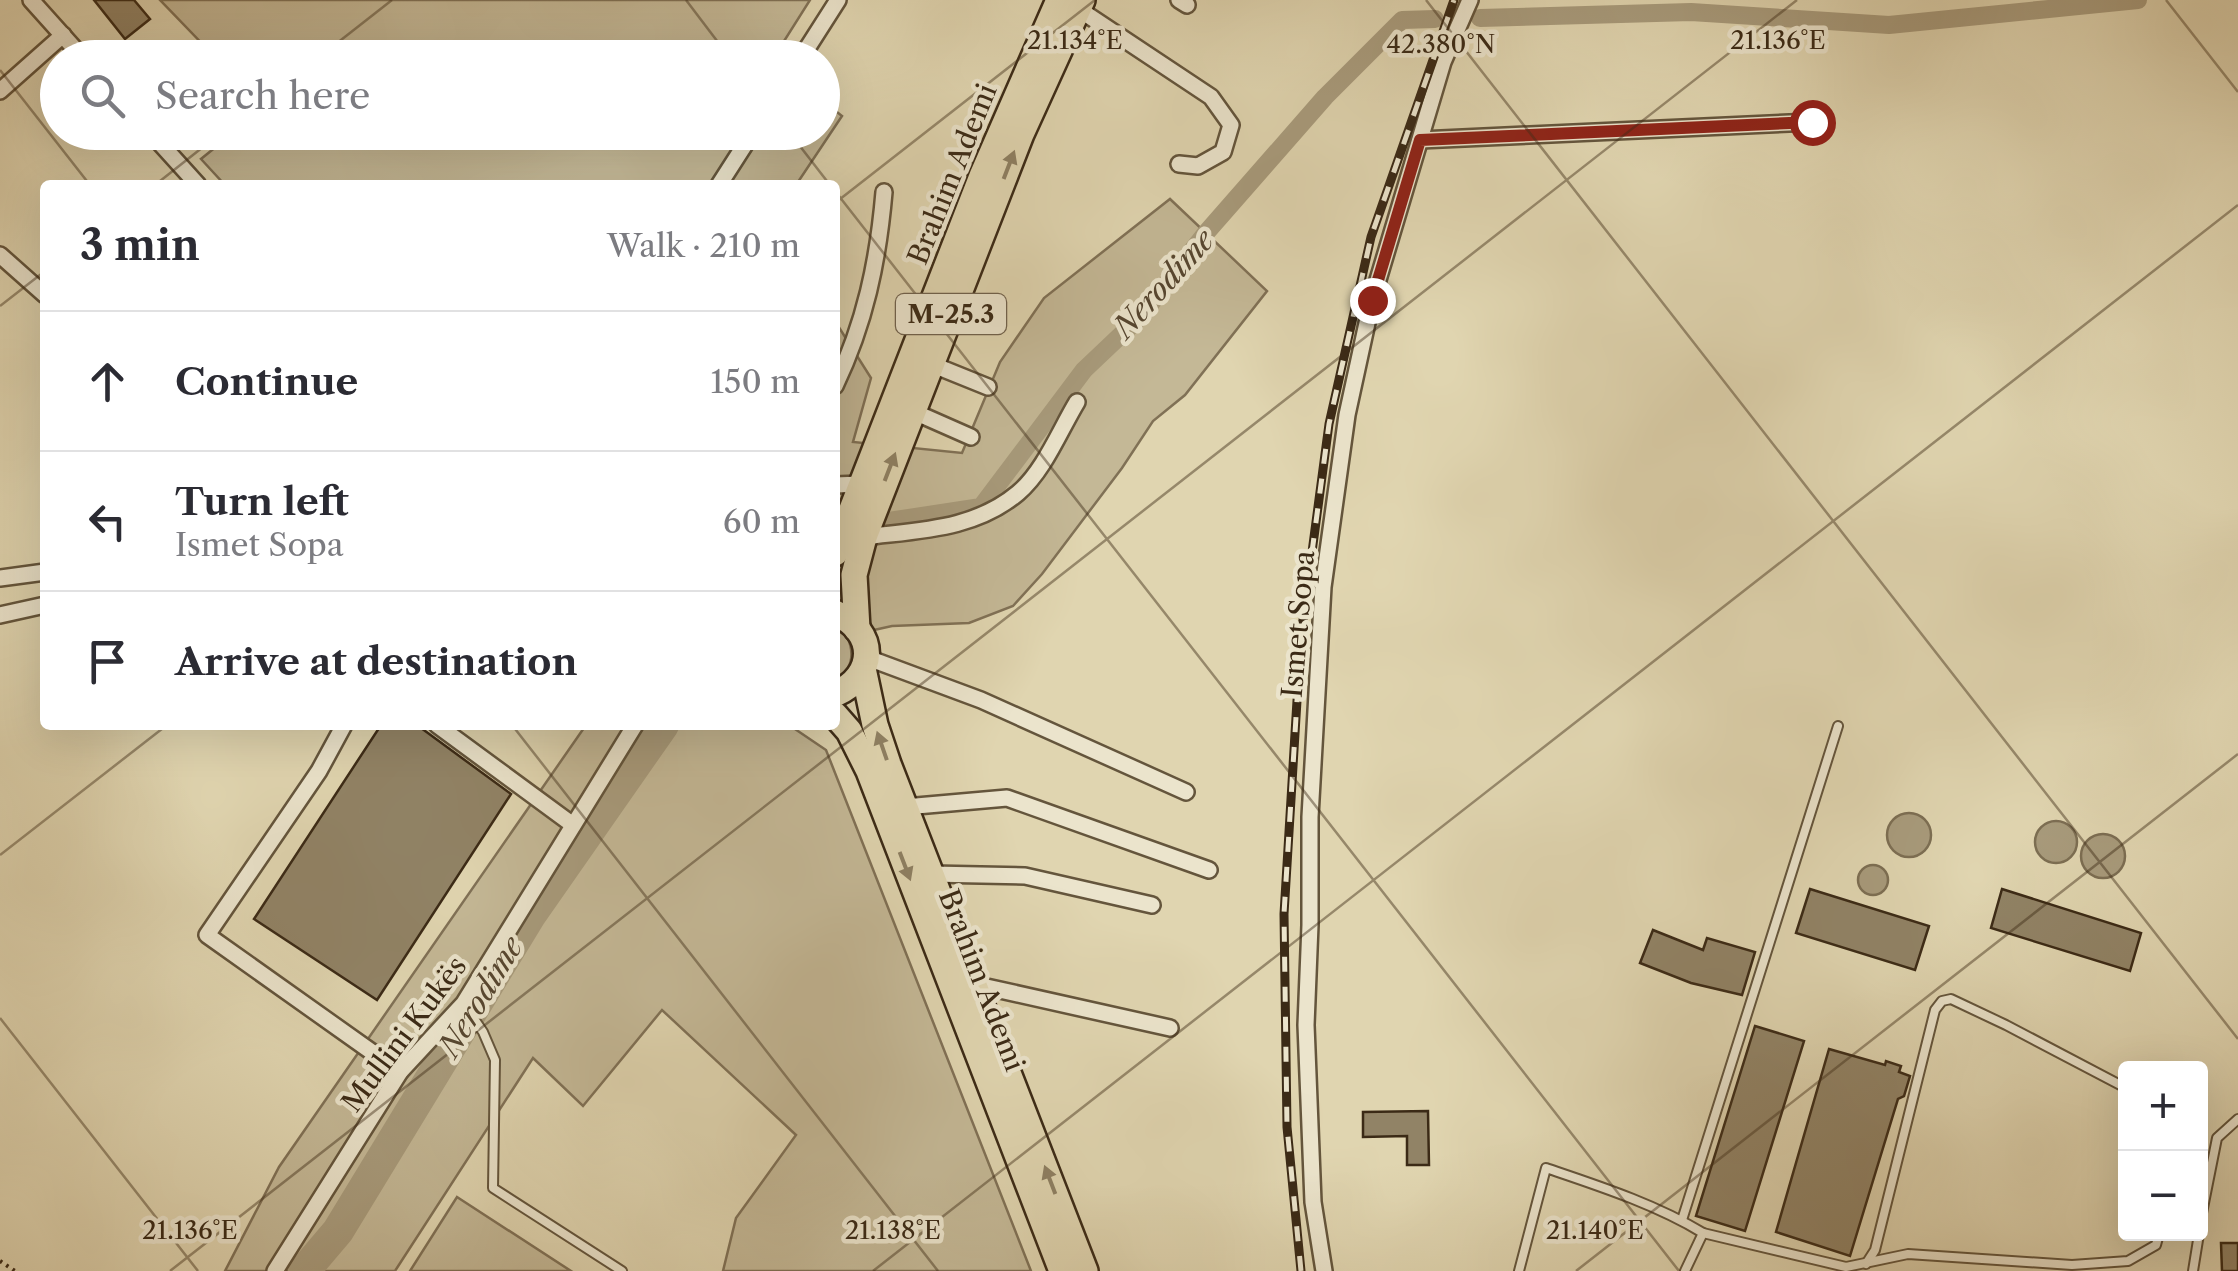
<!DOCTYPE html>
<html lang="en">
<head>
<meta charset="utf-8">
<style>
  body { margin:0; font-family:"Libre Caslon Text",serif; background:#f7f7f7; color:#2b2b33 }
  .controls { position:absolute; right:30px; bottom:30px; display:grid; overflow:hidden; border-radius:10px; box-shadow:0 10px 40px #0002 }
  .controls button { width:90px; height:90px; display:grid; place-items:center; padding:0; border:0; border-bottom:2px solid #e1e1e2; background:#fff; color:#2b2b33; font:50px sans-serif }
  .stop { position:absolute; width:30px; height:30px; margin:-22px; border:8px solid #8f2418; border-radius:50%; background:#fff }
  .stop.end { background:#8f2418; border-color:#fff; box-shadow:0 2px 10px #0008 }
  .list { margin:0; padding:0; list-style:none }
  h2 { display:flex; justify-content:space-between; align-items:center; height:130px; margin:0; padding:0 40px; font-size:42px }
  h2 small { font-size:32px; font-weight:400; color:#7c7c81 }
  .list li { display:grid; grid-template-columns:65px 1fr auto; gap:30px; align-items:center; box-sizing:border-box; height:140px; padding:0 40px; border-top:2px solid #e1e1e2 }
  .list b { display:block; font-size:38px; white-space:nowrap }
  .list p { margin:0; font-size:32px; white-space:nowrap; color:#7c7c81 }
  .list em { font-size:32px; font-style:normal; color:#7c7c81 }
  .icon { flex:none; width:55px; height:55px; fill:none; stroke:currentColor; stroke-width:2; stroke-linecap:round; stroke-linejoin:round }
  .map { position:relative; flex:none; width:2238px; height:1271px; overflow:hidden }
  .search { position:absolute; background:#fff; box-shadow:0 10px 40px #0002; left:40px; top:40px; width:800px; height:110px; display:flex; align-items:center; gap:25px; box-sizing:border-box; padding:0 35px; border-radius:55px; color:#7c7c81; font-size:38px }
  .panel { position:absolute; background:#fff; box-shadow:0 10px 40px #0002; left:40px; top:180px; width:800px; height:550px; border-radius:10px }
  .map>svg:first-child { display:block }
</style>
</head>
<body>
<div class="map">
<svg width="2238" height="1271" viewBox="0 0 2238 1271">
  <rect width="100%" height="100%" fill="#e0d5b0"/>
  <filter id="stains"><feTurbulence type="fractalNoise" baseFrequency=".002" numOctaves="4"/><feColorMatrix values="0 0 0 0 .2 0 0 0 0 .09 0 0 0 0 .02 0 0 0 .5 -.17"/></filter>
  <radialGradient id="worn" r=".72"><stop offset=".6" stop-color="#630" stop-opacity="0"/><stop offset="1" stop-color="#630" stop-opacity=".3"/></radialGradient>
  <g fill="#c4b896" stroke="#807156" stroke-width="2.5">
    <path d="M160 0H810L774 57 216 58Z"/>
    <path d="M823 101 842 116 796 185H225L201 159 233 133 822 132Z"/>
    <path d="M1170 199 1267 291 1185 395 1153 421 1122 468 1042 574 1013 606 969 623 892 626 847 636C855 654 852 670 835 680V321L871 378 853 442 962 453 1000 362 1044 298Z"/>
    <path d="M586 725H789L826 750 1031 1271H723L736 1218 796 1135 662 1010 583 1106 533 1058 395 1271H225L279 1167Z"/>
    <path d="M457 1197 571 1271H410Z"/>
  </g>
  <g fill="#a89b7c" stroke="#7c6e53" stroke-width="2.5">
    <circle cx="1909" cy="835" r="22"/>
    <circle cx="2056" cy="842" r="21"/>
    <circle cx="2103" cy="856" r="22"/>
    <circle cx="1873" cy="880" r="15"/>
  </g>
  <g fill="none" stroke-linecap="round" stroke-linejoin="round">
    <g stroke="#a89b7c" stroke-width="18">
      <path d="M1480 18 1691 12 1889 25 2138 0"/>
      <path d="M882 522 981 507 1084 370 1142 315 1205 234 1325 97 1402 20 1435 19"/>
    </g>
    <path stroke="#a89b7c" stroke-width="32" d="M304 1271 338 1231 531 914 663 725"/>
  </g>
  <g fill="#918366" stroke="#3b2a16" stroke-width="2.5">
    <path d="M94 0H134L150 19 125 39Z"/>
    <path d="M381 725H417L511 794 377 1000 254 919Z"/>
    <path d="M1810 889 1929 926 1915 970 1796 933Z"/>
    <path d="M2002 889 2141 933 2130 971 1991 928Z"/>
    <path d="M1653 930 1703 950 1707 938 1755 952 1742 995 1691 983 1640 963Z"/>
    <path d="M1755 1026 1804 1041 1745 1231 1696 1216Z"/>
    <path d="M1829 1049 1885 1065 1886 1061 1901 1066 1899 1072 1910 1076 1904 1096 1898 1099 1850 1256 1776 1232Z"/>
    <path d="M1428 1111 1429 1165H1407V1136L1363 1137V1112Z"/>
    <path d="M2221 1243H2238V1271H2222Z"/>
  </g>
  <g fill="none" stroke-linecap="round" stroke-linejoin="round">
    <defs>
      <g id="service">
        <path d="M464 1004 483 1032 495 1060 493 1188 622 1271"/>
        <path d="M1682 1220 1838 726"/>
        <path d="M2200 1223 2217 1138 2238 1119"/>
        <path d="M1866 1264 1875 1250 1935 1010 1942 1001 1951 999 2006 1025 2126 1088"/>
        <path d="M1519 1271 1546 1168C1599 1186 1655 1204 1703 1233"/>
        <path d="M1685 1271 1703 1233 1846 1267 1908 1254 2072 1265 2128 1261 2156 1245 2159 1234"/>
        <path d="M2193 1271 2199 1234"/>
      </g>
      <g id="minor">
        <path d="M31 0 83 58"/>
        <path d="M1179 0 1187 5"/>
        <path d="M1077 8 1211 97 1231 125 1223 152 1198 166 1179 164"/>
        <path d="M801 58 838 0"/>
        <path d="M0 91 63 35"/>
        <path d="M150 132 198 185"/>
        <path d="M1420 140 1812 122"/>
        <path d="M719 185 753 132"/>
        <path d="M0 255 45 295"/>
        <path d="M931 364 988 387"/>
        <path d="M835 386C865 323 878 262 884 192"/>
        <path d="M912 411 971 437"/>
        <path d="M835 485 861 484"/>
        <path d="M864 537C919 530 974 530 1018 493 1044 471 1060 430 1077 402"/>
        <path d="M0 578 45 572"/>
        <path d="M0 615 45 605"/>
        <path d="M868 658 981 700 1186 792"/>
        <path d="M344 725 319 771 207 935 400 1072"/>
        <path d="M437 725 573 825"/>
        <path d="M905 807 1007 798 1209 870"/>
        <path d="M931 874 1025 876 1152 905"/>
        <path d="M973 984 1170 1028"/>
        <path d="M275 1271 400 1072 464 1003 635 725"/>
        <path d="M1324 1271 1313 1202 1306 1025 1310 925V817L1323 587 1347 415 1372 300 1443 62 1470 0"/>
      </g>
      <g id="primary">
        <path d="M835 553 982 176 1059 0"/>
        <path d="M835 613C877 631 877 676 835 694"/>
        <path d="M857 629 854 575 864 537 1021 134 1082 0"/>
        <path d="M864 673 875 725 888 764 1085 1271"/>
        <path d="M835 715 849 731 869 771 1062 1271"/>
      </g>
    </defs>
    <use href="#service" stroke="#64553c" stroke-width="12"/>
    <use href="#minor" stroke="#64553c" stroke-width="20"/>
    <use href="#primary" stroke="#3b2a16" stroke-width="30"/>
    <path stroke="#3b2a16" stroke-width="4" stroke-dasharray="2.5 5" stroke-linecap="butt" d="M0 1261 15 1271"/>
    <use href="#service" stroke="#ebe4cc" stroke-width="8"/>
    <use href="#minor" stroke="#ebe4cc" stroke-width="15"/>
    <use href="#primary" stroke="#e0d5b0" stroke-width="25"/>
    <defs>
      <path id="rail" d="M1301 1271 1287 1127 1284 914 1301 635 1329 424 1371 237 1454 0"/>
    </defs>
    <use href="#rail" stroke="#3b2a16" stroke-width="9"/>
    <use href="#rail" stroke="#ebe4cc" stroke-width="5" stroke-dasharray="15" stroke-linecap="butt"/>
  </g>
  <defs><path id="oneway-solid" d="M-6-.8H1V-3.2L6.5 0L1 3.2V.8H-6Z" transform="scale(2.5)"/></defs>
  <g fill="#8e8063">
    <use href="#oneway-solid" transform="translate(1009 165) rotate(-69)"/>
    <use href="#oneway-solid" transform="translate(890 467) rotate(-69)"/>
    <use href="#oneway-solid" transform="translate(882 746) rotate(-109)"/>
    <use href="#oneway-solid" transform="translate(905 866) rotate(69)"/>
    <use href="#oneway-solid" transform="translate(1050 1180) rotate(-111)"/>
  </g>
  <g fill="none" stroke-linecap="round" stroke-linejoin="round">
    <path stroke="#8f2418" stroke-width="12" d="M1372 300 1420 140 1812 122"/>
  </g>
  <path fill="none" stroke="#3b2a16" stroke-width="2.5" stroke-opacity="0.45" d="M686 0 730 58M1426 0 2238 1039M2166 0 2238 92M318 58 392 0M0 70 90 185M789 132 830 185M155 185 222 132M835 191 1679 1271M835 203 1095 0M0 306 45 271M512 725 938 1271M0 855 167 725M0 1018 198 1271M170 1271 1797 0M873 1271 2238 205M1576 1271 2238 754"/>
  <g text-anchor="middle" stroke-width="9" stroke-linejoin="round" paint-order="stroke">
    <rect fill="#ebe4cc" stroke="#70624d" stroke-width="2.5" x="896" y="294" width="110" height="40" rx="8"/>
    <g font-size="25" font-weight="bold" fill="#3b2a16">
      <text x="951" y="323">M-25.3</text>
    </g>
    <g font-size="28" fill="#3b2a16" stroke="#ebe4cc">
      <text transform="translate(952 174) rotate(-68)" y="10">Brahim Ademi</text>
      <text transform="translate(1298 624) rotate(-85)" y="10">Ismet Sopa</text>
      <text transform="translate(982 980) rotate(69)" y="10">Brahim Ademi</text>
      <text transform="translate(404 1034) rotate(-53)" y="10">Mullini Kukës</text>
    </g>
    <g font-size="30" font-style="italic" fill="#564630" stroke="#ebe4cc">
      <text transform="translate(1164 284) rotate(-48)" y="10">Nerodime</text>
      <text transform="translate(481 997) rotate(-59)" y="10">Nerodime</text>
    </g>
  </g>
  <g font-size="25" text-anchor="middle" fill="#3b2a16" stroke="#ebe4cc" stroke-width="9" stroke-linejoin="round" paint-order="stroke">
    <text x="1075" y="49">21.134°E</text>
    <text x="1778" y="49">21.136°E</text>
    <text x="1441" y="53">42.380°N</text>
    <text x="190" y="1239">21.136°E</text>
    <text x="893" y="1239">21.138°E</text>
    <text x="1595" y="1239">21.140°E</text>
  </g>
  <rect width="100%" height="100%" filter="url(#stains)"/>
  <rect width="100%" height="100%" fill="url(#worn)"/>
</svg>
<div class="controls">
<button>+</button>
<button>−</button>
</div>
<div class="stop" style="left:1812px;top:122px"></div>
<div class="stop end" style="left:1372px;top:300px"></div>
<div class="search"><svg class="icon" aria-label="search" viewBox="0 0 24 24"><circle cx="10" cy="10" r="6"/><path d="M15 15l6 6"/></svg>Search here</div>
<section class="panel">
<h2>3 min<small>Walk · 210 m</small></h2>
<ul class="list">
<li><svg class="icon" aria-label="ahead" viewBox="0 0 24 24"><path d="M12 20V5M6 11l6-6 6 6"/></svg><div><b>Continue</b></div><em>150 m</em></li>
<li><svg class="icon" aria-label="left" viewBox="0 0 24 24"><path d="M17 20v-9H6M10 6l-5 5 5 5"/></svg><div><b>Turn left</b><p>Ismet Sopa</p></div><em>60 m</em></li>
<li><svg class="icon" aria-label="arrive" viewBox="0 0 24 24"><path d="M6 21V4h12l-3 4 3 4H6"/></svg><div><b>Arrive at destination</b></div></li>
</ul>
</section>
</div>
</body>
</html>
